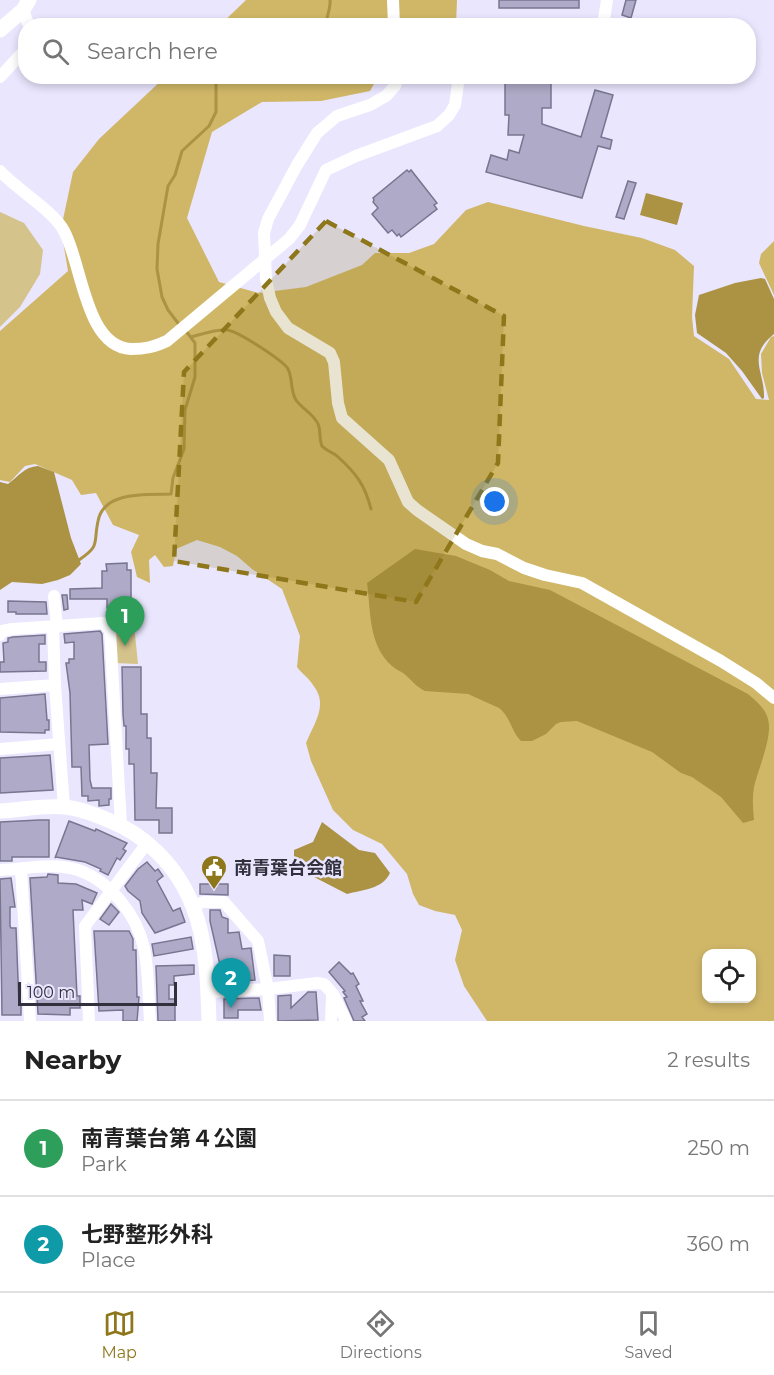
<!DOCTYPE html>
<html lang="en">
<head>
<meta charset="utf-8">
<style>
  body { margin:0; font-family:Montserrat,"Noto Sans JP",sans-serif; background:#f6f6f6; color:#222 }
  .controls { position:absolute; right:18px; bottom:18px; display:grid; overflow:hidden; border-radius:12px; box-shadow:0 3px 9px #0003 }
  .controls button { width:54px; height:54px; display:grid; place-items:center; padding:0; border:0; border-bottom:2px solid #e0e0e0; background:#fff; color:#222; font:30px sans-serif }
  .scale { position:absolute; left:18px; bottom:15px; width:159px; box-sizing:border-box; padding-left:6px; border:3px solid #32303c; border-top:0; font-size:16px; line-height:21px; white-space:nowrap; color:#32303c; -webkit-text-stroke:4px #e9e6fe; paint-order:stroke }
  .you { position:absolute; left:495px; top:502px; width:21px; height:21px; margin:-15px; border:4px solid #fff; border-radius:50%; background:#1a73e8; box-shadow:0 0 0 9px #1a73e833 }
  .badge { display:grid; place-items:center; width:39px; height:39px; border-radius:50%; background:#8e761a; color:#fff; font-size:20px; font-weight:700 }
  .pin { position:absolute; translate:-50% -50px; filter:drop-shadow(0 2px 3px #0008) }
  .pin::after { content:''; position:absolute; top:32px; width:21px; height:18px; background:inherit; clip-path:polygon(0 0,100% 0,50% 100%) }
  .list { margin:0; padding:0; list-style:none }
  h2 { display:flex; justify-content:space-between; align-items:center; height:78px; margin:0; padding:0 24px; font-size:26px }
  h2 small { font-size:20px; font-weight:400; color:#767676 }
  .list li { display:grid; grid-template-columns:39px 1fr auto; gap:18px; align-items:center; box-sizing:border-box; height:96px; padding:0 24px; border-top:2px solid #e0e0e0 }
  .list b { display:block; font-size:22px; white-space:nowrap }
  .list p { margin:0; font-size:20px; white-space:nowrap; color:#767676 }
  .list em { font-size:20px; font-style:normal; color:#767676 }
  .icon { flex:none; width:33px; height:33px; fill:none; stroke:currentColor; stroke-width:2; stroke-linecap:round; stroke-linejoin:round }
  .map { position:relative; flex:none; width:774px; height:1021px; overflow:hidden }
  .search { position:absolute; background:#fff; box-shadow:0 3px 9px #0003; left:18px; right:18px; top:18px; height:66px; display:flex; align-items:center; gap:15px; box-sizing:border-box; padding:0 21px; border-radius:24px; color:#767676; font-size:22px }
  .sheet { height:270px; background:#fff }
  nav { display:flex; justify-content:space-around; align-items:center; box-sizing:border-box; height:84px; border-top:2px solid #e0e0e0; background:#fff; font-size:16px; color:#767676 }
  nav a { display:grid; justify-items:center; gap:3px }
  nav .on { color:#8e761a }
  .map>svg:first-child { display:block }
</style>
</head>
<body>
<div class="map">
<svg width="774" height="1021" viewBox="0 0 774 1021">
  <rect width="100%" height="100%" fill="#e9e6fe"/>
  <g fill="#d4c38b">
    <path d="M0 212 24 223 43 250 40 274 20 307 0 327Z"/>
    <path d="M111 613 133 615 138 664 114 663 105 621Z"/>
  </g>
  <g fill="#d0b768" fill-rule="evenodd">
    <path d="M246 0H457L456 25 219 26Z"/>
    <path d="M165 77H378L370 91 321 101 262 102 212 132 187 218 219 282 259 293 306 287 362 265 375 253H409L434 244 466 210 488 202 584 226 642 238 675 250 694 266 692 317 694 336 729 359 756 399 769 400 762 373 761 354 771 337 774 336V1021H487L464 986 455 960 462 930 455 915 435 911 419 905 413 894 407 874 382 844 353 830 333 810 311 761 306 743C314 723 329 705 313 685 309 678 302 674 297 667L300 636 282 589 252 569 237 556 220 547 197 540 176 549 173 566 164 567 155 555 149 560 150 583 137 577 131 552 139 535 113 525 96 493 81 495 72 480 35 464 25 466 10 482 0 480V331L68 271 61 229 73 172 99 139ZM706 954H752V998H706Z"/>
    <path d="M774 241V295L759 263 761 254Z"/>
  </g>
  <g fill="#ab9343">
    <path d="M646 193 683 203 677 225 640 215Z"/>
    <path d="M761 278 765 279 774 299V334C746 356 765 371 764 398L762 399 742 371 726 353 697 333 695 315 699 295 735 283Z"/>
    <path d="M38 466 54 472 71 538 81 564 70 575 58 580 42 584 12 582 0 590V482L8 484C19 476 24 467 38 466Z"/>
    <path d="M415 549 456 556 490 570 509 581 550 590 748 694C756 701 765 708 768 719 773 737 758 769 754 787 752 798 753 809 754 820L743 823 721 797 692 777 681 773 652 752 577 721 561 722 556 724 546 734 532 741H521C511 731 510 716 499 708L468 694 425 691C416 687 411 679 403 673 400 671 395 669 392 666 368 645 371 611 367 583Z"/>
    <path d="M322 822 359 850 375 853 390 873C383 889 362 890 347 894L314 877 294 857V850L313 842Z"/>
  </g>
  <g fill="none" stroke-linecap="round" stroke-linejoin="round">
    <g stroke="#ab9343" stroke-width="3">
      <path d="M326 26C326 17 331 8 330 0"/>
      <path d="M181 327 168 310 162 297 157 269 158 244 168 186 175 175 182 151 209 126 216 112V76"/>
      <path d="M191 337C202 334 216 329 227 330 236 330 284 361 288 369 293 379 290 390 296 400 302 409 313 413 318 424 321 430 319 440 322 446 326 451 333 452 337 456 356 473 365 485 371 509"/>
      <path d="M76 560H79C101 545 93 544 98 521 104 490 148 495 171 494L173 478 184 449 185 410 195 377V343L186 331"/>
    </g>
  </g>
  <g fill="#aeaac7" stroke="#787590" stroke-width="1.5">
    <rect x="499" y="0" width="80" height="8"/>
    <path d="M626 0H636L631 18 622 15Z"/>
    <path d="M505 76H551V108H542V124L581 137 595 90 613 95 601 137 612 140 610 149 598 146 582 198 486 172 491 155 507 160 509 150 519 153 524 135H508L509 115H505Z"/>
    <path d="M407 170 409 172 411 170 437 203 434 205 437 209 401 237 399 234 397 236 392 230 388 233 372 214 378 208 373 202 374 200 373 198Z"/>
    <path d="M628 181 636 183 624 219 616 217Z"/>
    <path d="M127 563V570H131V608H107V599H70V589L102 588V571H107L106 564Z"/>
    <path d="M62 595H67L68 609 64 610Z"/>
    <path d="M8 601 46 602 47 614H16V612H8Z"/>
    <path d="M100 631 102 634 108 744 89 745 90 780 92 788H111V799H109V805L99 806V800L88 801V796H82L81 767H72L70 693 66 663H69V659H74V642L65 643 64 634Z"/>
    <path d="M45 635V644H39V662H46V671L0 672V662H4L3 643 8 642V638L13 637Z"/>
    <path d="M122 667H141V714H147V738H151V773H157L156 808H172V833H159V820H135L134 764H129V749H126V726H124L123 714Z"/>
    <path d="M45 694 47 720H49V730H45V733L0 732V698Z"/>
    <path d="M50 755 53 790 0 793V758Z"/>
    <path d="M39 820H49V857H12V861H0V822Z"/>
    <path d="M69 821 95 831 96 829 127 843 123 849 126 851 120 860 117 858 108 875 100 871 101 869 85 862 56 857 55 858Z"/>
    <path d="M147 862 155 871 158 869 163 876 157 881 173 911 180 908 185 922 155 933 142 913 140 901 128 891 125 886 138 869Z"/>
    <path d="M48 874 58 875V883L76 884 97 893 92 904 82 900 83 910H73L77 996H80V1008H70V1015L38 1014 30 878 47 877Z"/>
    <path d="M11 878 15 907H10V926L11 928H16L19 1004H21V1015H2L0 879Z"/>
    <path d="M200 884H228V895L200 894Z"/>
    <path d="M111 904 119 912 109 925 100 919Z"/>
    <path d="M210 910H220L222 917 228 919V933L239 932 242 949 251 948 255 980 217 983V975L222 974 210 921Z"/>
    <path d="M94 931H129L133 939V950H136V952L137 997H139L137 1021H123V1010L99 1011Z"/>
    <path d="M191 937 193 949 154 956 152 944Z"/>
    <path d="M274 955 290 956V976H274Z"/>
    <path d="M339 962 351 974 353 973 359 984 356 986 363 1001H360L367 1014 362 1017 365 1021H354L344 998 347 997 343 992 345 991 329 972Z"/>
    <path d="M194 965V974L174 976V985H169V999H175V1021H158L156 966Z"/>
    <path d="M308 992H316L318 1020 278 1021V996L291 995V1008Z"/>
    <path d="M259 998 261 1010H238V1018H224V999Z"/>
  </g>
  <g fill="none" stroke-linecap="round" stroke-linejoin="round">
    <g stroke="#fff" stroke-width="12">
      <path d="M393 0 394 26"/>
      <path d="M23 10 29 26"/>
      <path d="M603 26 607 0"/>
      <path d="M398 76 395 86 386 96 370 105 337 116 317 133 297 165 268 219 264 233 266 279 270 298 276 312 288 328 330 353 334 362 338 403 342 418 389 460 408 502 417 510 466 544 482 551 497 554 524 568 545 575 582 583 721 661 756 683 774 698"/>
      <path d="M0 77 23 52 26 44"/>
      <path d="M0 171C16 189 54 211 64 231 82 263 85 347 131 349 145 349 154 347 167 341L289 239 300 225 326 170 356 156 437 126 449 115 455 105 459 76"/>
      <path d="M54 596 57 627"/>
      <path d="M0 635 2 631 12 629 103 623 110 630 121 825"/>
      <path d="M55 685 64 807"/>
      <path d="M0 689 55 685 53 627"/>
      <path d="M0 749 59 744"/>
      <path d="M21 869 30 1021"/>
      <path d="M0 870C25 869 53 862 78 870 110 881 137 915 144 948 149 971 148 997 150 1021"/>
      <path d="M193 906 203 902H224L258 941 268 989 317 983 324 984 333 994 346 1021"/>
      <path d="M208 992 268 989 270 1021"/>
      <path d="M89 1021 85 926 147 843"/>
      <path d="M331 1021 332 996"/>
    </g>
    <g stroke="#fff" stroke-width="15">
      <path d="M0 30 23 10 29 0"/>
      <path d="M0 811C20 810 44 805 64 807 78 808 94 814 108 820 126 827 143 838 157 852 205 898 207 958 209 1021"/>
    </g>
  </g>
  <path fill="#8e761a" fill-opacity="0.2" stroke="#8e761a" stroke-width="4.5" stroke-dasharray="12 8" stroke-linejoin="round" d="M326 221 504 316 498 463 416 602 174 561 184 372Z"/>
  <defs>
    <symbol id="civic-pin" viewBox="-11 -11 22 30"><path d="M0 17L-7.5 6A9.5 9.5 0 1 1 7.5 6Z" fill="#8e761a" stroke="#e9e6fe"/><path d="M-.6-6.5H3V-4.5H.6V-3L4-1V1h2V6H-6V1h2V-1L-.6-3ZM-1.2 2.5V6h2.4V2.5Z" fill="#fff"/></symbol>
  </defs>
  <g fill-rule="evenodd">
    <use href="#civic-pin" x="199" y="853" width="30" height="40"/>
  </g>
  <g text-anchor="middle" stroke-width="5" stroke-linejoin="round" paint-order="stroke">
    <g font-size="18" font-weight="bold" fill="#32303c" stroke="#e9e6fe" text-anchor="start">
      <text x="234" y="874">南青葉台会館</text>
    </g>
  </g>
</svg>
<div class="controls">
<button><svg class="icon" aria-label="locate" viewBox="0 0 24 24"><circle cx="12" cy="12" r="6"/><path d="M12 2v4M12 18v4M2 12h4M18 12h4"/></svg></button>
</div>
<div class="scale">100 m</div>
<div class="you"></div>
<div class="pin badge" style="left:125px;top:646px;background:#2e9e5b">1</div>
<div class="pin badge" style="left:231px;top:1008px;background:#0f9aa8">2</div>
<div class="search"><svg class="icon" aria-label="search" viewBox="0 0 24 24"><circle cx="10" cy="10" r="6"/><path d="M15 15l6 6"/></svg>Search here</div>
</div>
<section class="sheet">
<h2>Nearby<small>2 results</small></h2>
<ul class="list">
<li><span class="badge" style="background:#2e9e5b">1</span><div><b>南青葉台第４公園</b><p>Park</p></div><em>250 m</em></li>
<li><span class="badge" style="background:#0f9aa8">2</span><div><b>七野整形外科</b><p>Place</p></div><em>360 m</em></li>
</ul>
</section>
<nav>
<a class="on"><svg class="icon" aria-label="map" viewBox="0 0 24 24"><path d="M3 6l6-2 6 2 6-2v14l-6 2-6-2-6 2zM9 4v14M15 6v14"/></svg>Map</a>
<a><svg class="icon" aria-label="directions" viewBox="0 0 24 24"><path d="M12 3l9 9-9 9-9-9zM9 14v-3h6M13 9l2 2-2 2"/></svg>Directions</a>
<a><svg class="icon" aria-label="saved" viewBox="0 0 24 24"><path d="M7 4h10v16l-5-4-5 4z"/></svg>Saved</a>
</nav>
</body>
</html>
